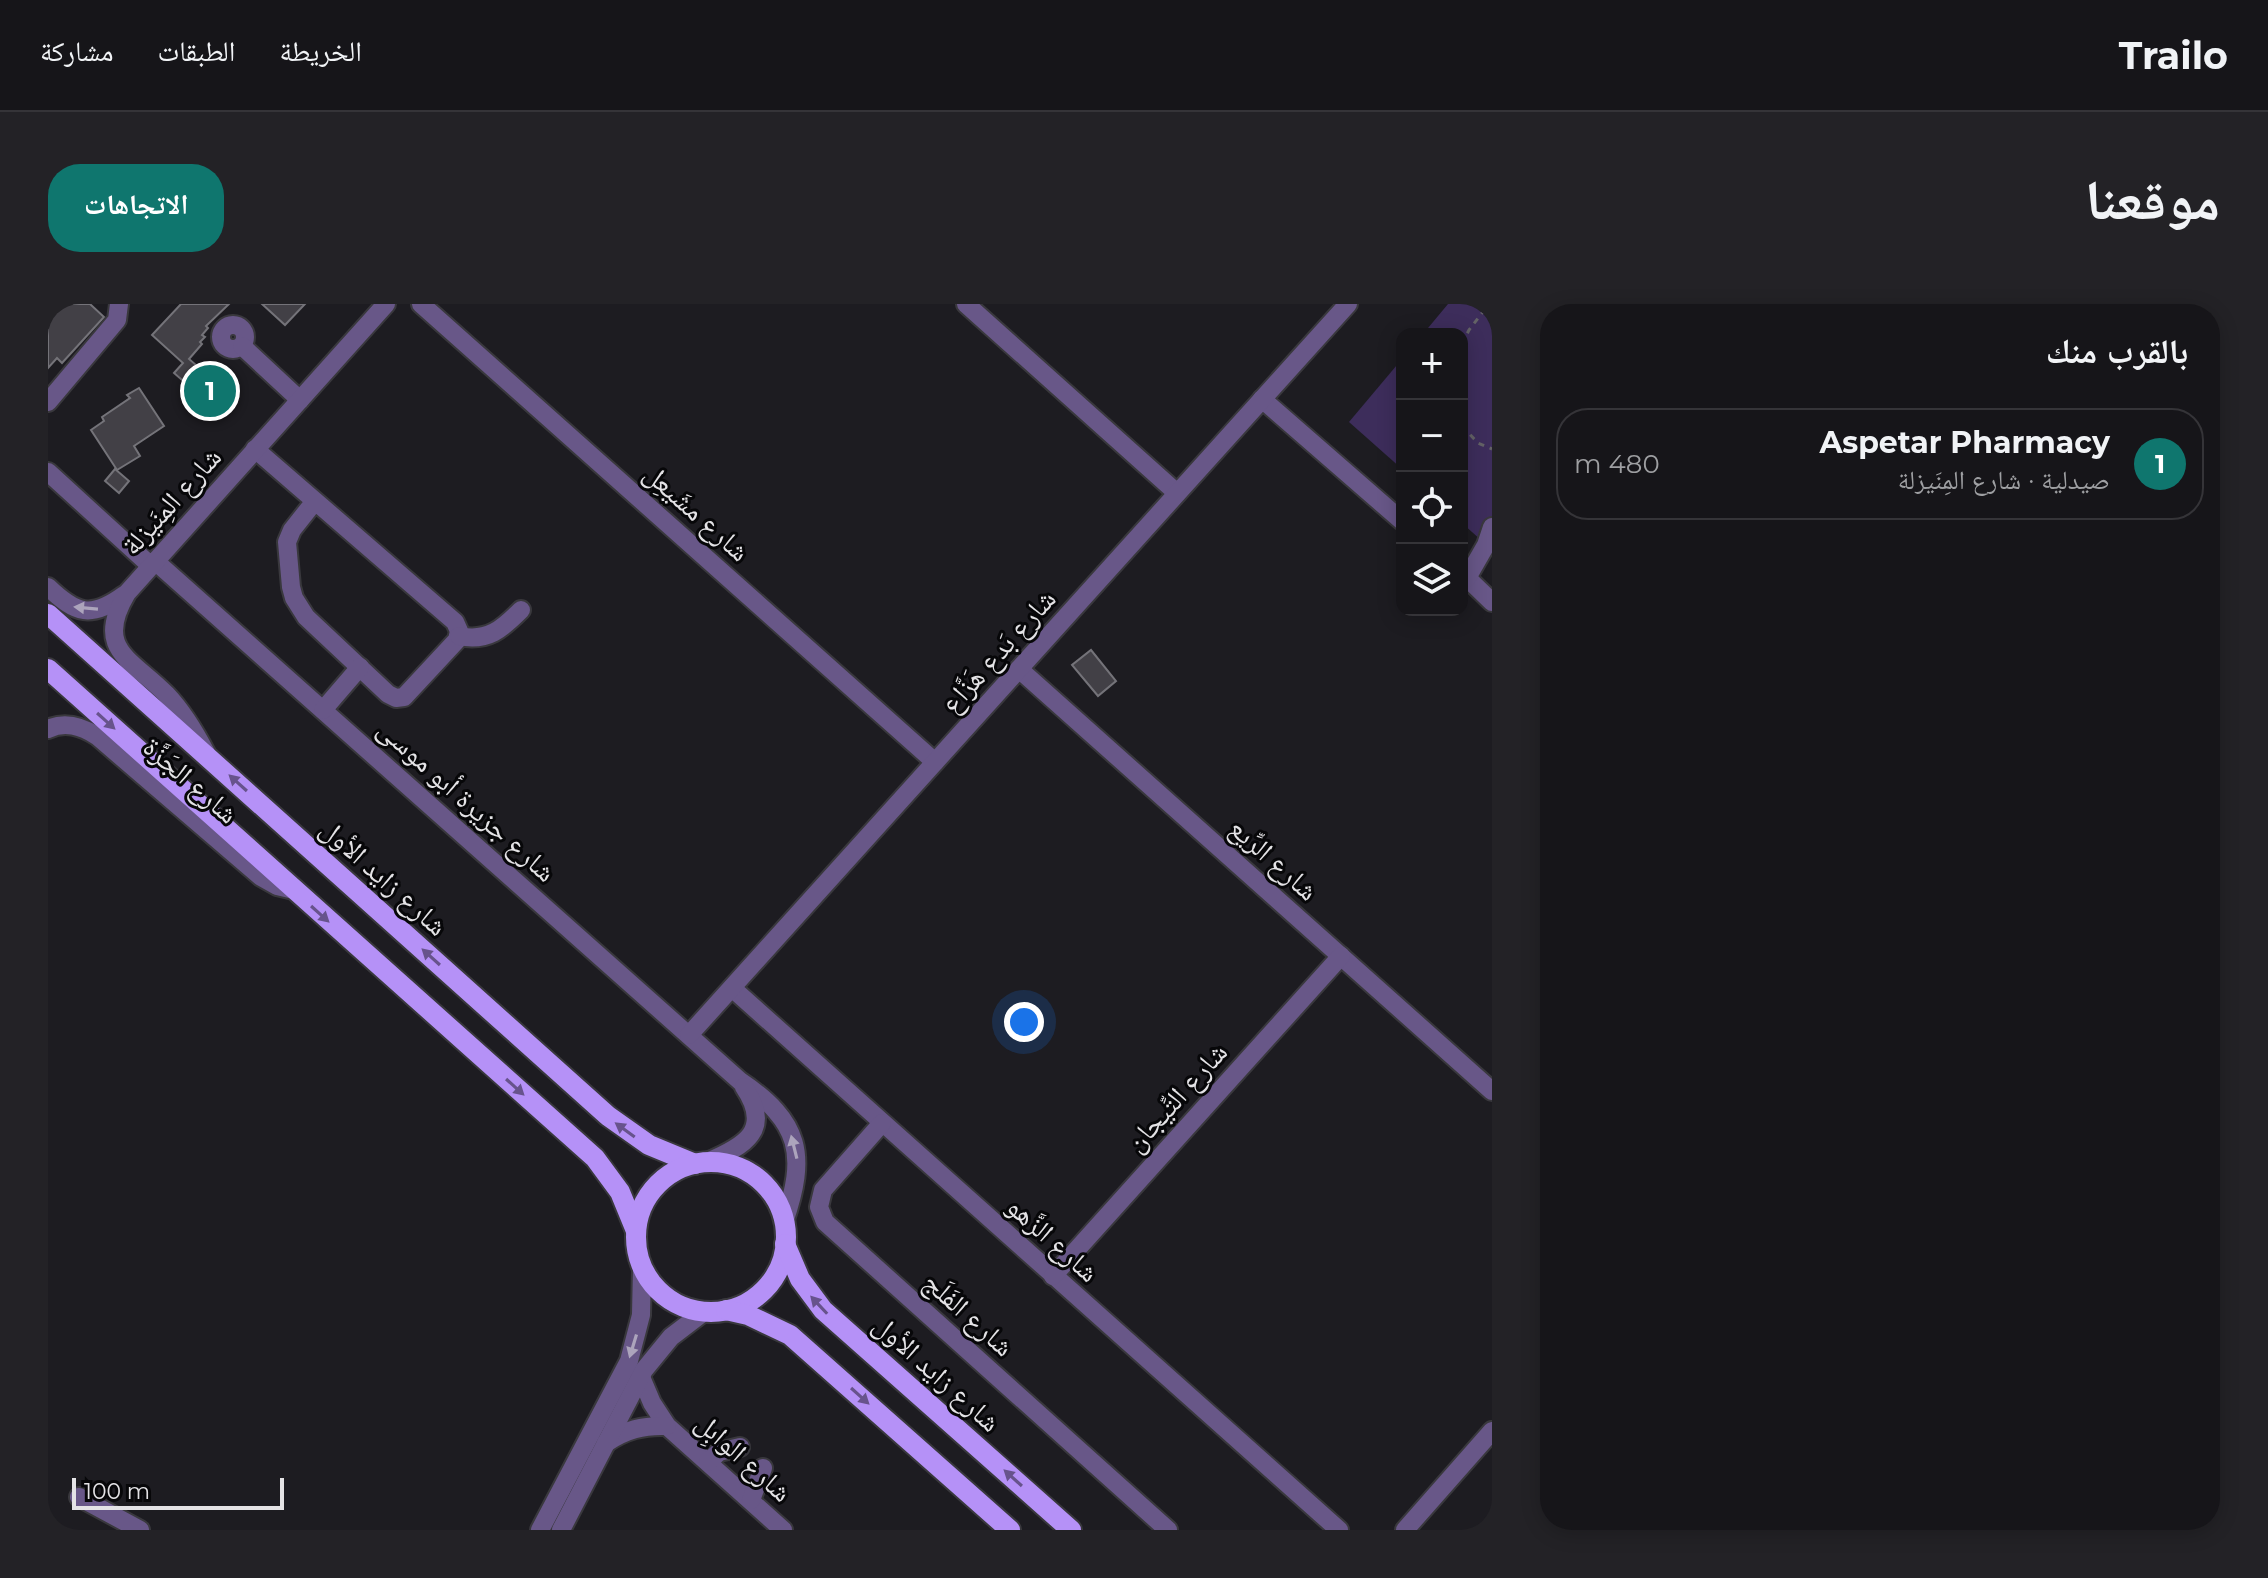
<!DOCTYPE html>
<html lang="ar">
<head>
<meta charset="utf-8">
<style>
  body { margin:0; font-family:Montserrat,"Noto Naskh Arabic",sans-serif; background:#232226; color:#f1f3f6; direction:rtl }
  .controls { position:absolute; right:24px; top:24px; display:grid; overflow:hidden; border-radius:16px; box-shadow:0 4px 20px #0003 }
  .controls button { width:72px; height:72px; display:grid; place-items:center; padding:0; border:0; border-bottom:2px solid #353438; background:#161519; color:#f1f3f6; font:40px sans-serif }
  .scale { position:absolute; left:24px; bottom:20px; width:212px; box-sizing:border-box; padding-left:8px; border:4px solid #e4e3e6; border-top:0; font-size:22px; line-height:28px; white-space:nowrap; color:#e4e3e6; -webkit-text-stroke:6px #070709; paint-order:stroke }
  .you { position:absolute; left:976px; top:718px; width:28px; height:28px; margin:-20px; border:6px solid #fff; border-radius:50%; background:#1a73e8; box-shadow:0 0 0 12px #1a73e833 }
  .badge { display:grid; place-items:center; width:52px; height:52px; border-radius:50%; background:#0f766e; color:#fff; font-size:26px; font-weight:700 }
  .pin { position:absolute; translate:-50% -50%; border:4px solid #fff; box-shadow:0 2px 8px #0006 }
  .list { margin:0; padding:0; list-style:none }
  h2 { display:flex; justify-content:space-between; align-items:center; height:104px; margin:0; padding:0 32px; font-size:34px }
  h2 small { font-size:26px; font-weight:400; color:#9e9fa2 }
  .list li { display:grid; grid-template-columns:52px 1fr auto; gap:24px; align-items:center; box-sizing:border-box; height:112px; margin:0 16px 16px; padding:0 16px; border:2px solid #353438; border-radius:32px }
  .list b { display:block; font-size:30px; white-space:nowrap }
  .list p { margin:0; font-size:26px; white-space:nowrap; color:#9e9fa2 }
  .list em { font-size:26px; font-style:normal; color:#9e9fa2 }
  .icon { flex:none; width:44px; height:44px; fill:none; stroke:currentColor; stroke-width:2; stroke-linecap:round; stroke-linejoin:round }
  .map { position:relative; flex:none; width:1444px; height:1226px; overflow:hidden; direction:ltr; border-radius:32px }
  header { display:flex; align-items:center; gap:48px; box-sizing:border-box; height:112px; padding:0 40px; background:#161519; border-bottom:2px solid #353438 }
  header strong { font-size:38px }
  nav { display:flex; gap:44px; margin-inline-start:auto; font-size:28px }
  .intro { display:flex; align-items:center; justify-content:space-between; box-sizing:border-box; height:192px; padding:0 48px }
  h1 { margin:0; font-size:56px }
  .button { padding:20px 36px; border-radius:32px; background:#0f766e; color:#fff; font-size:28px; font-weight:700 }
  main { display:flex; gap:48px; padding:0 48px }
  aside { flex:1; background:#161519; border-radius:32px; box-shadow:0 4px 20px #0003 }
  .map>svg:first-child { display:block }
</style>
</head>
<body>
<header>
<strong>Trailo</strong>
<nav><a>الخريطة</a><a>الطبقات</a><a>مشاركة</a></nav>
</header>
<div class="intro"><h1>موقعنا</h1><a class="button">الاتجاهات</a></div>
<main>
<aside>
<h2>بالقرب منك<small></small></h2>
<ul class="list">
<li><span class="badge">1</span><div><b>Aspetar Pharmacy</b><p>صيدلية · شارع المِنَيزلة</p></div><em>480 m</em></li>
</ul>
</aside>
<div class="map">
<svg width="1444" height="1226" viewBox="0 0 1444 1226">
  <rect width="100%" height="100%" fill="#1d1c21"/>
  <g fill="#3d2d5b">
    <path d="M1400 0H1444V246L1414 219V30H1375Z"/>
    <path d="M1354 55V165L1301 118Z"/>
  </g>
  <g fill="#424046" stroke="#747379" stroke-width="2">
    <path d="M0 0H42L56 13 14 59 9 54 0 64Z"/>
    <path d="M133 0H181L158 22 160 24 154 31 157 33 152 38 154 40 141 55 179 88 165 103 126 69 135 59 104 31Z"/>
    <path d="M214 0H257L237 21Z"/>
    <path d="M91 84 116 122 86 142 92 152 69 166 43 126 56 117 54 113 82 94 79 91Z"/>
    <path d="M67 165 81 177 71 189 57 177Z"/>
    <path d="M1043 346 1068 377 1050 392 1024 361Z"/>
  </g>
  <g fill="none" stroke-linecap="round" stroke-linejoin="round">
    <defs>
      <g id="minor">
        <path d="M373 0 887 458"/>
        <path d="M918 0 1129 189"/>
        <circle cx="185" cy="33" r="12"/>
        <path d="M194 42 252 96"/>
        <path d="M1214 95 1354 217"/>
        <path d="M0 98 69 16 71 0"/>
        <path d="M207 145 407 318 411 327 409 336 356 393 348 394 340 390 258 313 246 294 243 283 239 238 244 226 267 197"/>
        <path d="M0 168 103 262"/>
        <path d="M107 257 692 777C753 818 759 851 736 918"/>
        <path d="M1414 269 1444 298"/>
        <path d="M1419 274 1438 241 1444 223"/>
        <path d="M0 283C28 310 43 315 76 291"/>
        <path d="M411 332C440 338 454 325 473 306"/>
        <path d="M971 365 1444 787"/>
        <path d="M275 406 312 363"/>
        <path d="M0 425C17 417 33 422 49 432L213 573 229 582 246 586"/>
        <path d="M158 449C147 428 135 408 119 391 84 355 45 346 79 289L338 0"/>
        <path d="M684 684 1291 1226"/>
        <path d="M641 731 1300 0"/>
        <path d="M834 819 775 886 771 903 777 918 1120 1226"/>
        <path d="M659 858C697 842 725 826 696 783"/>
        <path d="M1005 972 1293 652"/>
        <path d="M593 1073 604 1099 619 1122 735 1226"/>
        <path d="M558 1139C577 1126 595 1121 619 1122"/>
        <path d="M660 1158 671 1148 692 1143"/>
        <path d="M31 1193 92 1226"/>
        <path d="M703 1196 715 1164"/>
        <path d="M492 1226 581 1057 593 1011 594 965"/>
        <path d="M513 1226 596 1066 623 1033 657 1007"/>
        <path d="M1357 1226 1444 1127"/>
      </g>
      <g id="major">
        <path d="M0 310 560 812 601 841 647 860"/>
        <path d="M0 365 547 854 572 888 588 927"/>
        <circle cx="663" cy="933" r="75"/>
        <path d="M737 940 752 975 775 1006 1023 1226"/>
        <path d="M678 1006 700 1011 742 1031 962 1226"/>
      </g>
    </defs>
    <use href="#minor" stroke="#39383d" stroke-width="22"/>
    <use href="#major" stroke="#39383d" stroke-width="24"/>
    <g stroke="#636266" stroke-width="3" stroke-dasharray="6 6" stroke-linecap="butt">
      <path d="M1414 40 1421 26 1441 0"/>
      <path d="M1414 122 1430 139 1444 145"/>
    </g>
    <use href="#minor" stroke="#685788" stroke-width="18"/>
    <use href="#major" stroke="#b591f7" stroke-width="20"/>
  </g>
  <defs><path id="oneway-solid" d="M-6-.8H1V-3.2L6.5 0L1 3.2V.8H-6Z" transform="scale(2)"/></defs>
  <g fill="#aca4bc">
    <use href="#oneway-solid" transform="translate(38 304) rotate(-175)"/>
    <use href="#oneway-solid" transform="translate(746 843) rotate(-104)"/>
    <use href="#oneway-solid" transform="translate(585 1042) rotate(107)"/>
  </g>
  <g fill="#67538c">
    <use href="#oneway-solid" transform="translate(58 417) rotate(42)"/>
    <use href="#oneway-solid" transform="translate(190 479) rotate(-138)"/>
    <use href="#oneway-solid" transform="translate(272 610) rotate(42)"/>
    <use href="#oneway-solid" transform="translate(383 653) rotate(-138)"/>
    <use href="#oneway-solid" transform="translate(467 783) rotate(42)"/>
    <use href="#oneway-solid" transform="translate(577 826) rotate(-144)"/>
    <use href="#oneway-solid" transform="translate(771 1001) rotate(-133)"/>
    <use href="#oneway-solid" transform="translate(812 1092) rotate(42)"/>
    <use href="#oneway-solid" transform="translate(965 1174) rotate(-138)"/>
  </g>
  <g text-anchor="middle" stroke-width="6" stroke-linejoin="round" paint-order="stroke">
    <g font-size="28" fill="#e4e3e6" stroke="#070709">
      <text transform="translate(123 197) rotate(-48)" y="10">شارع المِنَيزلة</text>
      <text transform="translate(649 208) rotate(42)" y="10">شارع مشَيعِل</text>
      <text transform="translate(950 347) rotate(-48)" y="10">شارع بَدع هَزَّاع</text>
      <text transform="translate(143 476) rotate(41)" y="10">شارع الجَزَّة</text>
      <text transform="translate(419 496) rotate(42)" y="10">شارع جزيرة أبو موسى</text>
      <text transform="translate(1226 555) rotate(42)" y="10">شارع الرِّيع</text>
      <text transform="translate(336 573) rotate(42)" y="10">شارع زايد الأول</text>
      <text transform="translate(1128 793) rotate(-48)" y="10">شارع التِّيجان</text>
      <text transform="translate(1005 935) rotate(42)" y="10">شارع الزَّهو</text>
      <text transform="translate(921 1010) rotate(42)" y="10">شارع الفَلَج</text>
      <text transform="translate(889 1069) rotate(42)" y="10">شارع زايد الأول</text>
      <text transform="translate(696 1153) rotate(42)" y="10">شارع الوابِل</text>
    </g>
  </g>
</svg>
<div class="controls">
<button>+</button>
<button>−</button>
<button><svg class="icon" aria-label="locate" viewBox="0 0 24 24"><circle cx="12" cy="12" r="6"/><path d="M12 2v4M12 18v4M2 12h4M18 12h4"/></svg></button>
<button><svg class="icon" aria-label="layers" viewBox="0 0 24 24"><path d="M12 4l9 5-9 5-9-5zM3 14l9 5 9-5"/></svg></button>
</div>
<div class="scale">100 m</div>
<div class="you"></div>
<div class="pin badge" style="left:162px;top:87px">1</div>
</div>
</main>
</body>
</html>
